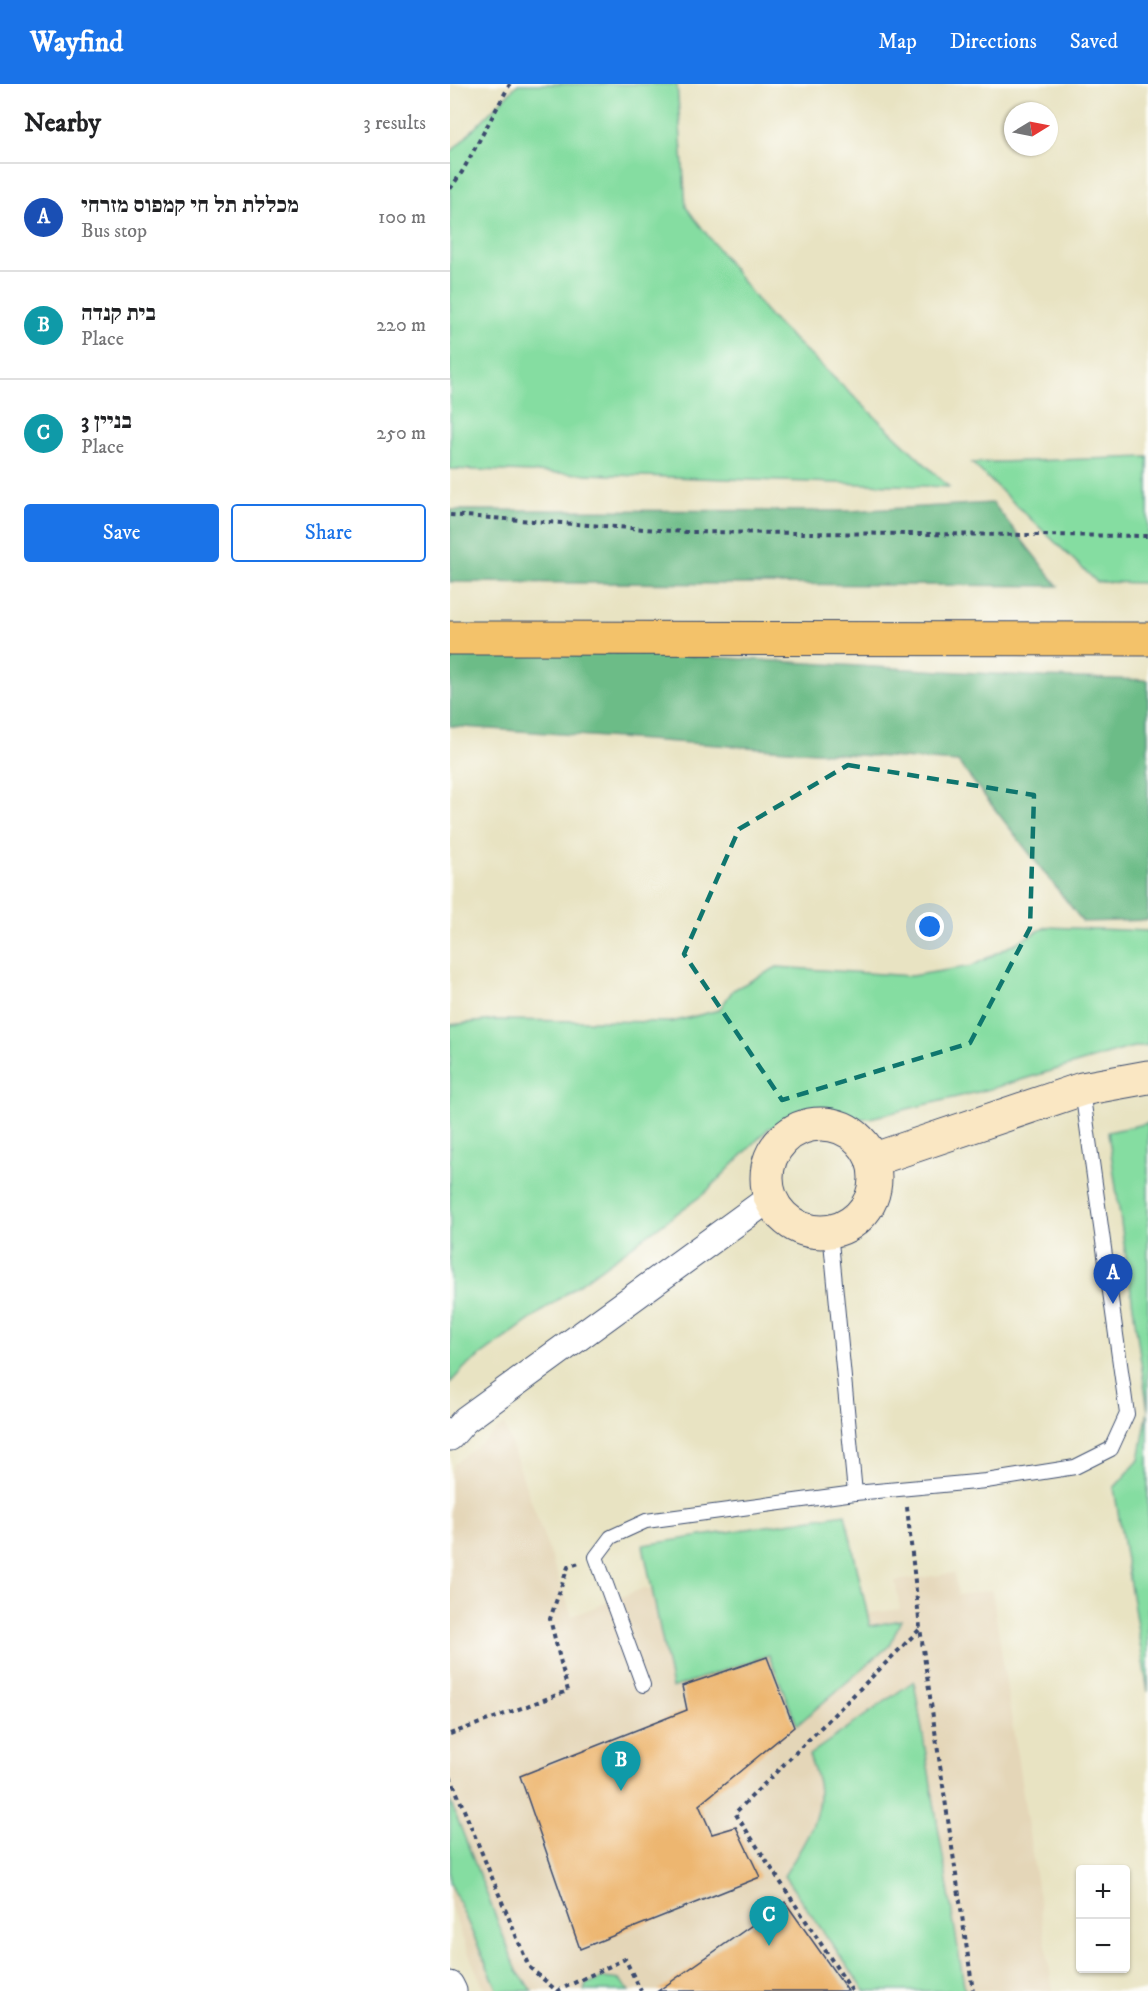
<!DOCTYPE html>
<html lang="en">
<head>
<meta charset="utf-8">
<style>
  body { margin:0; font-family:"IM FELL DW Pica","Frank Ruhl Libre",serif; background:#f2f2f2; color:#202124 }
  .controls { position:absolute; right:18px; bottom:18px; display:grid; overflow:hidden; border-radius:6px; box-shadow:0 2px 4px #0004 }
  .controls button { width:54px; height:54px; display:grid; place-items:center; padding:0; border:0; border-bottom:2px solid #e0e0e0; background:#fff; color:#202124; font:30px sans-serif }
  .compass { position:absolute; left:554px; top:18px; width:54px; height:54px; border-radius:50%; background:#fff; box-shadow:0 2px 4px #0004; rotate:80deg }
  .you { position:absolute; left:480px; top:843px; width:21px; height:21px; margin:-15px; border:4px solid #fff; border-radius:50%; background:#1a73e8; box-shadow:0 0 0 9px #1a73e833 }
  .badge { display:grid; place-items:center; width:39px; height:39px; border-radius:50%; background:#1a73e8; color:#fff; font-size:20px; font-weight:700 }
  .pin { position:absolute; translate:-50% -50px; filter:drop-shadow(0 2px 3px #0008) }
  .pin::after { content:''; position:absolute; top:32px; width:21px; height:18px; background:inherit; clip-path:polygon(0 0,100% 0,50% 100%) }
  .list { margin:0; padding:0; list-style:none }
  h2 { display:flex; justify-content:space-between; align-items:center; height:78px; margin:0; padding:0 24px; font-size:26px }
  h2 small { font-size:20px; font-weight:400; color:#757577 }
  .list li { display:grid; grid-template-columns:39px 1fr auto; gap:18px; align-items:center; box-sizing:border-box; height:108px; padding:0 24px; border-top:2px solid #e0e0e0 }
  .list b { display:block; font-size:22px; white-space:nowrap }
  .list p { margin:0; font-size:20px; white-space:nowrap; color:#757577 }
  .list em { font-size:20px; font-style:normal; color:#757577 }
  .actions { display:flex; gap:12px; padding:18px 24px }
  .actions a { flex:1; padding:14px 0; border:2px solid #1a73e8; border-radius:6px; text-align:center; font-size:21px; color:#1a73e8 }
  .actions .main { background:#1a73e8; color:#fff }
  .map { position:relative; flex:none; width:698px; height:1907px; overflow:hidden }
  header { display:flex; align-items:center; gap:36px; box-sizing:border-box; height:84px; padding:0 30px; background:#1a73e8; color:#fff }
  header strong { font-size:28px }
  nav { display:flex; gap:33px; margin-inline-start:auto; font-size:21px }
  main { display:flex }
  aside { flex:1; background:#fff }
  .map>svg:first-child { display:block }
</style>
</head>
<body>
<header>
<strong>Wayfind</strong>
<nav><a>Map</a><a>Directions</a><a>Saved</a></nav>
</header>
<main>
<aside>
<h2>Nearby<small>3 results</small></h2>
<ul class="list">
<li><span class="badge" style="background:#1a4fb4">A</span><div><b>מכללת תל חי קמפוס מזרחי</b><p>Bus stop</p></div><em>100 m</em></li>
<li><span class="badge" style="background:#0f9aa8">B</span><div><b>בית קנדה</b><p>Place</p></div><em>220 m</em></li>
<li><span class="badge" style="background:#0f9aa8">C</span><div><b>בניין 3</b><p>Place</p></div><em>250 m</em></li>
</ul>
<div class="actions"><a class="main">Save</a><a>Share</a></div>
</aside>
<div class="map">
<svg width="698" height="1907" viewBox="0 0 698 1907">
  <rect width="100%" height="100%" fill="#fdfcf7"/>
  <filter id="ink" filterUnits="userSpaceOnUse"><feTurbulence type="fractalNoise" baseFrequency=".0167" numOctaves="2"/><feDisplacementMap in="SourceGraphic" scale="12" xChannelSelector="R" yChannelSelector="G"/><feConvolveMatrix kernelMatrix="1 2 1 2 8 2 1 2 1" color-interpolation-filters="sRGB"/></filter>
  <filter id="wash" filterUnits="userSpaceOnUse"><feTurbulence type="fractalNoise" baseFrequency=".008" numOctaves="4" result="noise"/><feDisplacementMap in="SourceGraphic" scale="24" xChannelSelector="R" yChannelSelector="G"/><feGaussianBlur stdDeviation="1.35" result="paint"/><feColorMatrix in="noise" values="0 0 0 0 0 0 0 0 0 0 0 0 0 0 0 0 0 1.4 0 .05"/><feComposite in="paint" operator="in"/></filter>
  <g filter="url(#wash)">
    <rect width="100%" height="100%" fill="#e8e3c2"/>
    <path fill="#e4d6b8" d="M54 1340 122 1532 194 1504 293 1543 365 1536 450 1525 445 1497 504 1489 508 1511 542 1506 603 1907H35L16 1864 0 1821V1389L4 1380Z"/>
    <g fill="#85dda1" stroke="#508680" stroke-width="1.5">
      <path d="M68 0H227L236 123 319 232 499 403 0 385V69Z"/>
      <path d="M698 373V499L647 498 522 379Z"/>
      <path d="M596 843 698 847V961L679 964 540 1005 420 1034 354 1038 319 1044 255 1109 15 1283 0 1299V941L44 936 222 938 269 926 283 906 327 883 461 892 522 882Z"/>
      <path d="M698 1039V1608L664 1404 689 1376 698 1327 658 1048Z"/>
      <path d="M395 1430 420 1542 451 1536 440 1561 347 1641 319 1571 222 1604 193 1461Z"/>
      <path d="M464 1597 515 1907H415L334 1792C351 1764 374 1733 368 1699 366 1690 362 1680 359 1671Z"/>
      <path d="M0 1716 67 1887 82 1907H48L0 1798Z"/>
      <path d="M154 1894 170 1896 180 1907H134L136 1900Z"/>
    </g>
    <g fill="#6cbc87" stroke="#447672" stroke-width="1.5">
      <path d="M543 419 608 502 0 498V426L400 427Z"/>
      <path d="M0 567 191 569 594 593 698 596V836L633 838 508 678 0 642Z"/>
    </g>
    <g id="blocks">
      <g fill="#edb670">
        <path d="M317 1573 344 1643 249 1721 262 1750 286 1743 310 1793 130 1865 70 1692 237 1626 232 1602Z"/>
        <path d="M335 1818 398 1907H208Z"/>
      </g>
    </g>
  </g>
  <g filter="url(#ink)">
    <use href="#blocks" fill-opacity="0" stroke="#3a4a6d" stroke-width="1.5"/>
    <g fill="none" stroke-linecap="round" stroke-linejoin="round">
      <defs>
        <g id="lane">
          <path d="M380 1147 405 1409"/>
          <path d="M193 1601 146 1473 161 1453 196 1437 405 1409 536 1397 625 1383 661 1365 677 1330 632 1006"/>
        </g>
        <g id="street">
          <path d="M0 1353 15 1336 320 1114"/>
          <path d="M0 1901 3 1907"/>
        </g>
        <g id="secondary">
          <circle cx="371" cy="1094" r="54"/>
          <path d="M422 1076 632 1005 698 993"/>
        </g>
        <path id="highway" d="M0 554 698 555"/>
      </defs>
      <use href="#lane" stroke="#3a4a6d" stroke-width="16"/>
      <use href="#street" stroke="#3a4a6d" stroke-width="29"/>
      <use href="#secondary" stroke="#3a4a6d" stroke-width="35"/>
      <use href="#highway" stroke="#3a4a6d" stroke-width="35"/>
      <g stroke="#3a4a6d" stroke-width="4" stroke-dasharray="4.5 4.5" stroke-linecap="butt">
        <path d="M0 105 12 88 60 0"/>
        <path d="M0 431 236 448 698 452"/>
        <path d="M457 1423 470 1544 523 1907"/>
        <path d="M0 1650 118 1607 100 1535 118 1483 129 1479"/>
        <path d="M0 1692 79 1883 107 1907"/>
        <path d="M107 1907 175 1875 191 1907"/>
        <path d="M402 1907 285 1729 470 1545"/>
      </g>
      <use href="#lane" stroke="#fff" stroke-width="14"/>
      <use href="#street" stroke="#fff" stroke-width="27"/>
      <use href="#secondary" stroke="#fae7c3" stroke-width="33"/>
      <use href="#highway" stroke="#f3c26a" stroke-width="33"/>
    </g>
  </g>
  <path fill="none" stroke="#0f766e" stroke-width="4.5" stroke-dasharray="12 8" stroke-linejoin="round" d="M398 681 584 711 580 844 520 959 332 1016 234 870 289 745Z"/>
</svg>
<div class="controls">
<button>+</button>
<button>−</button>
</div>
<svg class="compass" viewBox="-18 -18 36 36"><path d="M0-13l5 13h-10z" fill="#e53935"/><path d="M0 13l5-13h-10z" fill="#757577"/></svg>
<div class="you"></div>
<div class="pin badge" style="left:663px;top:1220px;background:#1a4fb4">A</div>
<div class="pin badge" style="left:171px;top:1707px;background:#0f9aa8">B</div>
<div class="pin badge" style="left:319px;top:1862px;background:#0f9aa8">C</div>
</div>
</main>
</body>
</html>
